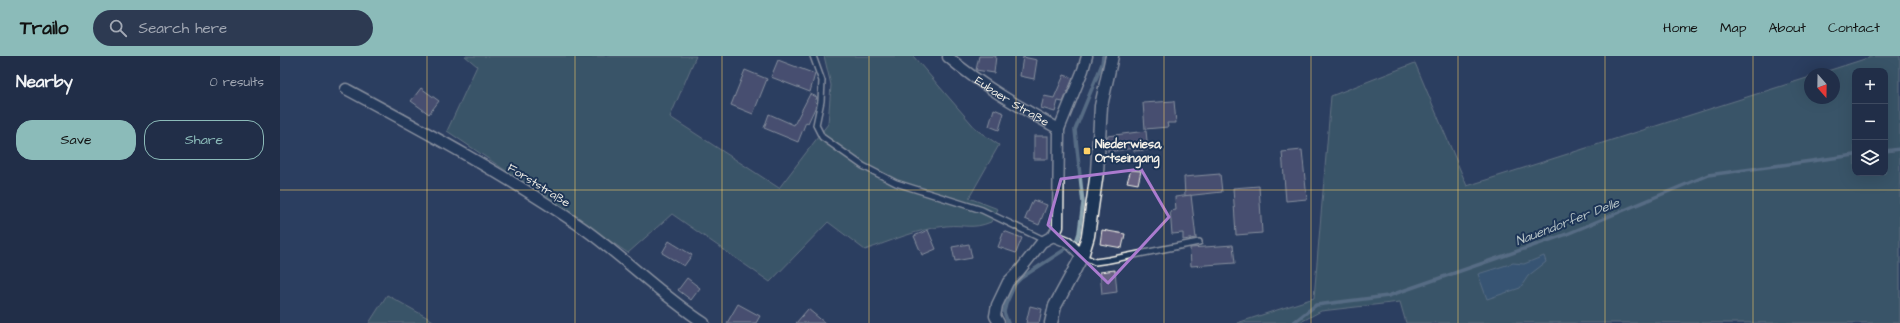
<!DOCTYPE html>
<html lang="en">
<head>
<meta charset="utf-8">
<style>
  body { margin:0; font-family:"Architects Daughter",sans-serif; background:#2d3a52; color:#f1f3f6 }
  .controls { position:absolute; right:12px; top:12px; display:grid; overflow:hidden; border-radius:8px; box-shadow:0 4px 16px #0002 }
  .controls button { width:36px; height:36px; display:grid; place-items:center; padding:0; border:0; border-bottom:1px solid #3e4a60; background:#212e48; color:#f1f3f6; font:20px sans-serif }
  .compass { position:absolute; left:1524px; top:12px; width:36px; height:36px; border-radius:50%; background:#212e48; box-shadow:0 4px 16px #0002; rotate:160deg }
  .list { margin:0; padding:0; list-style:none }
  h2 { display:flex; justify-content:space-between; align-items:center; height:52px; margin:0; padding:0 16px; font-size:17px }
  h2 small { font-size:13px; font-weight:400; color:#a2a8b4 }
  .actions { display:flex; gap:8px; padding:12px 16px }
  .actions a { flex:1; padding:9px 0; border:1px solid #8bbbb9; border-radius:16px; text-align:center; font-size:14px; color:#8bbbb9 }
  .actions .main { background:#8bbbb9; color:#111 }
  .icon { flex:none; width:22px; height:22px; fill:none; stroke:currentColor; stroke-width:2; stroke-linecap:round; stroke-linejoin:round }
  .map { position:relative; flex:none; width:1620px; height:267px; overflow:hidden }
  header { display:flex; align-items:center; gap:24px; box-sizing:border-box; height:56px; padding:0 20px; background:#8bbbb9; color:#111 }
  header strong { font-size:19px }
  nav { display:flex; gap:22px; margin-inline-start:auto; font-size:14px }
  .search { width:280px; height:36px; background:#2d3a52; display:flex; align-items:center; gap:10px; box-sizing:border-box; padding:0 14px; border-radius:22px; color:#a2a8b4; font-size:15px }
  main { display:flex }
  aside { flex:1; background:#212e48 }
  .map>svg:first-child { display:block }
</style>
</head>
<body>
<header>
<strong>Trailo</strong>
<div class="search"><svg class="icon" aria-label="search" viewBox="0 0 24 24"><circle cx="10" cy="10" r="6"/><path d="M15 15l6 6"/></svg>Search here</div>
<nav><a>Home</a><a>Map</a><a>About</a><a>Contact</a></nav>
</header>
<main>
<aside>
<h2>Nearby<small>0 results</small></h2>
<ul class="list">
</ul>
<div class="actions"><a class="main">Save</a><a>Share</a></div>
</aside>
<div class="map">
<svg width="1620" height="267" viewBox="0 0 1620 267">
  <rect width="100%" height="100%" fill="#2c3e60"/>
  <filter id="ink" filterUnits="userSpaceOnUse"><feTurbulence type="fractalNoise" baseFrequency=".025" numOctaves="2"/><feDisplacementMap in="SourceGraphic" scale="8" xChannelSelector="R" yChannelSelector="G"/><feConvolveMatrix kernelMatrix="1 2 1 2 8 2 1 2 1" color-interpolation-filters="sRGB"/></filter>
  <g filter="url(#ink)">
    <g fill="#4c7071" stroke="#a0b0ac" fill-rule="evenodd">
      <path d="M185 0H416L390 61 499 132 548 68 551 29 544 0H633L697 74 719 89 689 142 718 153 711 166C692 174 684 168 666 170 638 173 611 185 585 194L548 166 490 226 392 158 348 197 167 75 197 10Z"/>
      <path d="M1594 0H1620V267H1126L1120 246 1041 255 1019 267H957L1034 242 1051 40 1135 7 1187 130 1530 21V42H1554V18H1538ZM1575 15H1605V117H1575Z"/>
      <path d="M107 239 157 267H89Z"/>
    </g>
    <path fill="#45708a" stroke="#8ba4b0" d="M1264 200 1266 206 1248 220 1240 232 1207 243 1198 218 1233 207 1244 208Z"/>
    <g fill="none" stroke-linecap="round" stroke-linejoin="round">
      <g stroke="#8ba4b0" stroke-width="3.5">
        <path d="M1605 95 1620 93"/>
        <path d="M728 267 724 256 726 248 735 228 741 222 784 194 797 183 799 177 803 147 795 74 822 8 823 0"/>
        <path d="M1013 267 1036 249 1108 240 1287 178 1428 119 1575 99"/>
      </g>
    </g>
    <g fill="#686483" stroke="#f4f1e8">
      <path d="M699 0H716L714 17 696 14Z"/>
      <path d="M743 1 757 4 754 23 740 20Z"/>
      <path d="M498 4 535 18 530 36 491 21Z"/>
      <path d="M465 14 487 23 473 58 451 49Z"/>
      <path d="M784 19 793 22 783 46 778 45 775 56 761 52 764 40 774 42Z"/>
      <path d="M141 32 159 45 149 58 131 45Z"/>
      <path d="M530 38 537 41 535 46 537 47 536 50 528 67 526 66 518 86 484 72 489 58 514 69Z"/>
      <path d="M894 45 896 67H887L888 71 865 73 863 47Z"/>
      <path d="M714 53 724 57 719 74 709 70Z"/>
      <path d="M866 75 868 94 854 95V92L828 96 827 80Z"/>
      <rect x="754" y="80" width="14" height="23"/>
      <path d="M1022 94 1027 143 1006 145 1002 96Z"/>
      <path d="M851 114 861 115 858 128 847 126Z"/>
      <path d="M940 118 942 136 905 140 904 121Z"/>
      <path d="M979 130 982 177 956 179 953 132Z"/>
      <path d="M911 139 916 182 903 184V177L892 178 890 155 896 154 895 141Z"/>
      <path d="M753 144 767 149 759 169 745 163Z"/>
      <path d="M648 174 656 193 642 199 634 180Z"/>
      <path d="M822 174 845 178 842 192 820 188Z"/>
      <path d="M724 175 742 182 736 197 718 191Z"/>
      <path d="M389 185 412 199 404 210 382 197Z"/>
      <path d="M689 188 692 202 675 205 672 191Z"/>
      <path d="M953 189 955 207 911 210 910 192Z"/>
      <path d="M835 214 837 236 822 238 820 216Z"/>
      <path d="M407 222 420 232 411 244 398 234Z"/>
      <path d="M458 248 480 260 476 267H447Z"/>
      <path d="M750 250 762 253 759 267H746Z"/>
      <path d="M528 253 545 267H516Z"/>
    </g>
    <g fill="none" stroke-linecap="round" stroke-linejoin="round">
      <defs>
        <g id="service">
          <path d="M533 0 542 25 541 45 536 69 542 81 583 110 616 127 702 154 764 184"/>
          <path d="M802 200 815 206 829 204 919 186"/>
        </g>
        <g id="minor">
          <path id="s1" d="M668 1C702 30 740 51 779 73"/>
          <path d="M66 33C146 76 228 120 303 172 345 202 381 239 424 267"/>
          <path d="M773 180 788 186 802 200"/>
          <path d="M719 267 715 260 717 249 728 226 740 214 762 186 773 180 778 171 779 73 803 14 807 0"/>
        </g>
        <path id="tertiary" d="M771 267 775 250 802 200 808 180 817 116 821 50 832 0"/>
      </defs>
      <use href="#service" stroke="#f4f1e8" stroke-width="8"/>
      <use href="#minor" stroke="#f4f1e8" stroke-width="13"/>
      <use href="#tertiary" stroke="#f4f1e8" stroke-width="15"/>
      <use href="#service" stroke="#1d3557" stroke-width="5"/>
      <use href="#minor" stroke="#1d3557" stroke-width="10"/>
      <use href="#tertiary" stroke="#1d3557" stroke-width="12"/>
    </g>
  </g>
  <path d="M0 0H1620V267H0ZM861 113 889 161 828 227 768 169 781 123Z" fill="#2c3e60" fill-opacity=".55" fill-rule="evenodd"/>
  <path fill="none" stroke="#ab7bcf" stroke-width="3" stroke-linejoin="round" d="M861 113 889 161 828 227 768 169 781 123Z"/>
  <path fill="none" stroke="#ffd166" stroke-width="1" stroke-opacity="0.55" d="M147 0V267M295 0V267M442 0V267M589 0V267M736 0V267M884 0V267M1031 0V267M1178 0V267M1325 0V267M1473 0V267M0 134H1620"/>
  <rect fill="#ffd166" stroke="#1d3557" stroke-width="1.5" x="803" y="91" width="8" height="8" rx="2"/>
  <g text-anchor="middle" stroke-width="4" stroke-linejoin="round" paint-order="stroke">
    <g font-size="12" fill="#f4f1e8" stroke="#1d3557">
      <text dy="4" stroke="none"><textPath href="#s1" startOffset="78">Eubaer Straße</textPath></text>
      <text transform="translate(259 129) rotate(32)" y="4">Forststraße</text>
    </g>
    <g font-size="12" font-weight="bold" fill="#f4f1e8" stroke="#1d3557" text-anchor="start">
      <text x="815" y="92">Niederwiesa,<tspan x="815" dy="14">Ortseingang</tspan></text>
    </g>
    <g font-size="13" font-style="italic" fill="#b7c4c7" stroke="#1d3557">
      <text transform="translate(1287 165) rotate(-21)" y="5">Nauendorfer Delle</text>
    </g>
  </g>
</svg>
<div class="controls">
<button>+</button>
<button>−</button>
<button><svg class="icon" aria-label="layers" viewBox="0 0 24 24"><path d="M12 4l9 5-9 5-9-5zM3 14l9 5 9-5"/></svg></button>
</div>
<svg class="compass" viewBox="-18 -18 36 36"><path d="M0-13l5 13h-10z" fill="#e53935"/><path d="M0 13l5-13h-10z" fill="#a2a8b4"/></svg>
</div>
</main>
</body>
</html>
